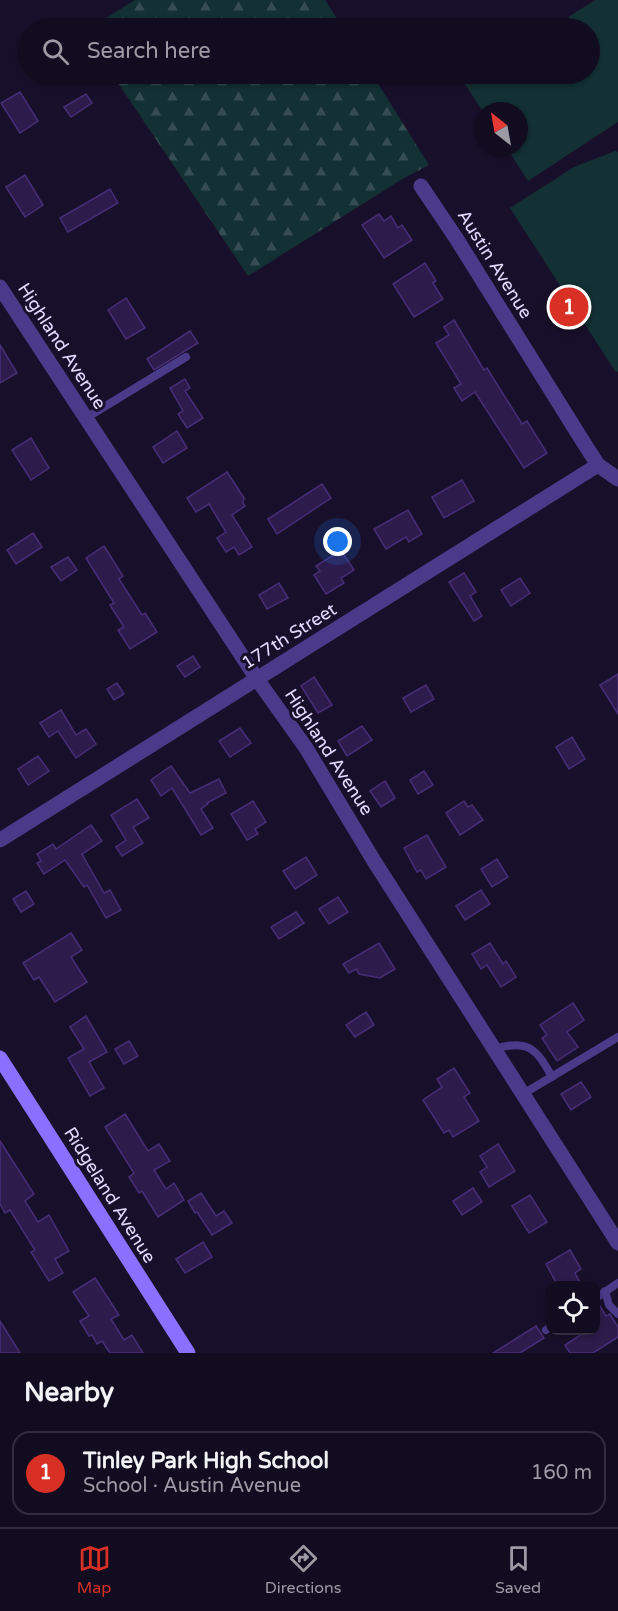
<!DOCTYPE html>
<html lang="en">
<head>
<meta charset="utf-8">
<style>
  body { margin:0; font-family:"Varela Round",sans-serif; background:#1b1529; color:#f1f3f6 }
  .controls { position:absolute; right:18px; bottom:18px; display:grid; overflow:hidden; border-radius:12px; box-shadow:0 2px 4px #0004 }
  .controls button { width:54px; height:54px; display:grid; place-items:center; padding:0; border:0; border-bottom:2px solid #312c3e; background:#120c20; color:#f1f3f6; font:30px sans-serif }
  .compass { position:absolute; left:474px; top:102px; width:54px; height:54px; border-radius:50%; background:#120c20; box-shadow:0 2px 4px #0004; rotate:329deg }
  .you { position:absolute; left:338px; top:542px; width:21px; height:21px; margin:-15px; border:4px solid #fff; border-radius:50%; background:#1a73e8; box-shadow:0 0 0 9px #1a73e833 }
  .badge { display:grid; place-items:center; width:39px; height:39px; border-radius:50%; background:#d93025; color:#fff; font-size:20px; font-weight:700 }
  .pin { position:absolute; translate:-50% -50%; border:3px solid #fff; box-shadow:0 2px 6px #0006 }
  .list { margin:0; padding:0; list-style:none }
  h2 { display:flex; justify-content:space-between; align-items:center; height:78px; margin:0; padding:0 24px; font-size:26px }
  h2 small { font-size:20px; font-weight:400; color:#9c9ba5 }
  .list li { display:grid; grid-template-columns:39px 1fr auto; gap:18px; align-items:center; box-sizing:border-box; height:84px; margin:0 12px 12px; padding:0 12px; border:2px solid #312c3e; border-radius:18px }
  .list b { display:block; font-size:22px; white-space:nowrap }
  .list p { margin:0; font-size:20px; white-space:nowrap; color:#9c9ba5 }
  .list em { font-size:20px; font-style:normal; color:#9c9ba5 }
  .icon { flex:none; width:33px; height:33px; fill:none; stroke:currentColor; stroke-width:2; stroke-linecap:round; stroke-linejoin:round }
  .map { position:relative; flex:none; width:618px; height:1353px; overflow:hidden }
  .search { position:absolute; background:#120c20; box-shadow:0 2px 4px #0004; left:18px; right:18px; top:18px; height:66px; display:flex; align-items:center; gap:15px; box-sizing:border-box; padding:0 21px; border-radius:33px; color:#9c9ba5; font-size:22px }
  .sheet { height:174px; background:#120c20 }
  nav { display:flex; justify-content:space-around; align-items:center; box-sizing:border-box; height:84px; border-top:2px solid #312c3e; background:#120c20; font-size:16px; color:#9c9ba5 }
  nav a { display:grid; justify-items:center; gap:3px }
  nav .on { color:#d93025 }
  .map>svg:first-child { display:block }
</style>
</head>
<body>
<div class="map">
<svg width="618" height="1353" viewBox="0 0 618 1353">
  <defs>
    <pattern id="forest-firs" width="22" height="20" patternUnits="userSpaceOnUse" patternTransform="scale(1.5)"><rect width="22" height="20" fill="#133034"/><path d="M5 1l3.5 6h-7zM16 11l3.5 6h-7z" fill="#354d52"/></pattern>
  </defs>
  <rect width="100%" height="100%" fill="#18102a"/>
  <g fill="url(#forest-firs)">
    <path d="M135 0H325L343 28H90Z"/>
    <path d="M112 74H372L429 165 404 178 248 276Z"/>
  </g>
  <g fill="#133034">
    <path d="M595 0H618V122L528 181 506 147H519V111L483 112 465 84 482 74H590V28H551Z"/>
    <path d="M615 151 618 152V372L615 371 510 208 574 167Z"/>
  </g>
  <g fill="#2d1c4b" stroke="#472d78" stroke-width="1.5">
    <path d="M20 92 38 121 20 133 1 103Z"/>
    <path d="M86 94 92 103 71 117 64 107Z"/>
    <path d="M25 175 43 205 25 217 6 187Z"/>
    <path d="M110 189 118 203 68 232 60 218Z"/>
    <path d="M379 214 384 221 391 216 398 228 402 225 412 240 384 258 362 225Z"/>
    <path d="M425 263 436 281 433 283 443 299 414 317 393 284Z"/>
    <path d="M126 298 145 328 126 339 108 310Z"/>
    <path d="M454 320 484 370 487 368 522 424 527 421 547 453 524 468 475 392 462 401 454 388 461 384 436 343 449 335 444 327Z"/>
    <path d="M190 331 198 343 154 370 147 359Z"/>
    <path d="M0 345 17 373 0 383Z"/>
    <path d="M185 379 190 388 185 391 203 418 187 428 178 414 183 411 170 388Z"/>
    <path d="M177 431 187 448 163 463 153 447Z"/>
    <path d="M31 438 49 468 31 480 12 450Z"/>
    <path d="M227 472 244 498 243 503 245 506 232 515 252 547 239 555 234 547 226 552 217 538 226 532 209 504 196 512 187 498Z"/>
    <path d="M462 480 474 501 444 518 432 497Z"/>
    <path d="M322 484 331 498 277 534 268 519Z"/>
    <path d="M408 510 422 534 409 542 406 537 386 549 374 529Z"/>
    <path d="M33 533 42 547 16 564 7 550Z"/>
    <path d="M104 546 123 576 119 579 142 615 145 613 157 632 130 649 118 630 124 627 110 605 114 603 86 558Z"/>
    <path d="M341 550 354 570 341 578 344 583 326 594 314 575 320 571 316 566Z"/>
    <path d="M68 557 77 570 61 581 51 567Z"/>
    <path d="M464 573 476 592 470 596 482 616 474 621 449 582Z"/>
    <path d="M520 578 530 593 511 606 501 590Z"/>
    <path d="M279 583 288 598 267 609 259 595Z"/>
    <path d="M193 656 200 667 185 677 177 666Z"/>
    <path d="M618 674V714L600 685Z"/>
    <path d="M314 677 332 705 318 713 301 686Z"/>
    <path d="M117 683 124 694 114 700 107 689Z"/>
    <path d="M426 685 434 699 411 712 403 698Z"/>
    <path d="M61 710 76 735 86 729 96 744 76 758 58 731 49 737 40 723Z"/>
    <path d="M362 726 372 740 347 756 338 741Z"/>
    <path d="M240 728 251 743 230 757 219 741Z"/>
    <path d="M572 737 585 759 569 769 556 747Z"/>
    <path d="M38 756 49 771 28 785 18 769Z"/>
    <path d="M171 766 190 793 219 779 226 793 207 803 208 804 201 809 213 828 201 835 172 788 161 796 151 780Z"/>
    <path d="M424 771 433 785 418 794 410 780Z"/>
    <path d="M385 781 395 798 381 807 370 791Z"/>
    <path d="M137 799 149 818 133 827 143 843 122 856 116 847 126 840 111 815Z"/>
    <path d="M253 801 266 822 255 829 258 834 247 840 231 814Z"/>
    <path d="M464 801 468 807 472 805 483 820 460 835 446 813Z"/>
    <path d="M91 825 102 841 82 854 104 893 110 890 121 910 106 918 87 885 84 887 65 860 44 874 37 863 41 861 37 854 53 844 56 849Z"/>
    <path d="M427 835 446 867 426 879 421 870 417 872 404 848Z"/>
    <path d="M306 857 317 875 295 889 283 871Z"/>
    <path d="M497 859 508 877 492 887 481 869Z"/>
    <path d="M481 890 490 904 465 920 456 906Z"/>
    <path d="M26 891 34 904 21 912 13 899Z"/>
    <path d="M338 897 348 912 329 924 319 909Z"/>
    <path d="M296 912 304 923 279 939 271 927Z"/>
    <path d="M71 933 82 950 71 957 87 982 55 1002 39 977 34 980 23 963Z"/>
    <path d="M379 943 395 969 380 978 359 974 356 969 349 973 343 964Z"/>
    <path d="M490 943 503 964 506 961 516 977 501 987 487 965 481 969 472 954Z"/>
    <path d="M573 1003 584 1020 567 1032 578 1047 557 1061 542 1038 547 1035 540 1025Z"/>
    <path d="M366 1012 374 1025 355 1037 346 1025Z"/>
    <path d="M86 1016 107 1052 89 1062 104 1088 90 1096 68 1058 84 1049 70 1027Z"/>
    <path d="M129 1041 138 1056 124 1064 115 1049Z"/>
    <path d="M454 1068 470 1093 464 1097 479 1121 453 1137 449 1130 444 1133 423 1100 442 1087 437 1079Z"/>
    <path d="M581 1082 591 1097 571 1110 561 1094Z"/>
    <path d="M125 1114 148 1151 159 1144 170 1161 154 1170 166 1189 174 1183 184 1200 158 1217 142 1191 139 1193 129 1177 134 1173 105 1127Z"/>
    <path d="M0 1141 34 1194 25 1201 38 1222 49 1215 69 1251 55 1259 63 1273 49 1281 31 1252 35 1250 10 1210 5 1213 0 1204Z"/>
    <path d="M498 1144 515 1171 489 1187 480 1172 487 1167 480 1156Z"/>
    <path d="M473 1188 482 1202 462 1215 453 1201Z"/>
    <path d="M201 1193 216 1216 224 1211 232 1223 212 1235 197 1212 195 1213 188 1201Z"/>
    <path d="M530 1195 547 1222 529 1233 512 1206Z"/>
    <path d="M203 1242 212 1257 185 1273 176 1259Z"/>
    <path d="M570 1250 581 1269 575 1273 582 1286H558L546 1264Z"/>
    <path d="M95 1278 119 1315 111 1319 124 1340 132 1335 143 1353H110L102 1341 97 1344 92 1335 89 1336 80 1321 89 1316 73 1292Z"/>
    <path d="M598 1303 606 1316 610 1314 618 1327V1337L593 1353H570L565 1345 588 1330H596V1304Z"/>
    <path d="M0 1321 20 1353H0Z"/>
    <path d="M536 1326 544 1338 520 1353H493Z"/>
  </g>
  <g fill="none" stroke-linecap="round" stroke-linejoin="round">
    <g stroke="#493a8a" stroke-width="8">
      <path d="M86 418 186 357"/>
      <path d="M494 1049C528 1039 536 1048 552 1077"/>
      <path d="M523 1094 618 1037"/>
      <path d="M605 1291 609 1305 618 1314"/>
      <path d="M596 1298 618 1283"/>
      <path d="M546 1330 550 1327"/>
    </g>
    <g stroke="#493a8a" stroke-width="15">
      <path d="M421 186 456 238 582 440 598 465 618 479"/>
      <path d="M0 287 257 679 306 748 374 861 618 1243"/>
      <path d="M0 840 598 465"/>
    </g>
    <path stroke="#8970ff" stroke-width="15" d="M0 1058 188 1353"/>
  </g>
  <g text-anchor="middle" stroke-width="6" stroke-linejoin="round" paint-order="stroke">
    <g font-size="18" fill="#e3d9ff" stroke="#18102a">
      <text transform="translate(495 264) rotate(58)" y="6">Austin Avenue</text>
      <text transform="translate(62 346) rotate(57)" y="6">Highland Avenue</text>
      <text transform="translate(289 636) rotate(-32)" y="6">177th Street</text>
      <text transform="translate(329 752) rotate(57)" y="6">Highland Avenue</text>
      <text transform="translate(110 1195) rotate(58)" y="6">Ridgeland Avenue</text>
    </g>
  </g>
</svg>
<div class="controls">
<button><svg class="icon" aria-label="locate" viewBox="0 0 24 24"><circle cx="12" cy="12" r="6"/><path d="M12 2v4M12 18v4M2 12h4M18 12h4"/></svg></button>
</div>
<svg class="compass" viewBox="-18 -18 36 36"><path d="M0-13l5 13h-10z" fill="#e53935"/><path d="M0 13l5-13h-10z" fill="#9c9ba5"/></svg>
<div class="you"></div>
<div class="pin badge" style="left:569px;top:307px">1</div>
<div class="search"><svg class="icon" aria-label="search" viewBox="0 0 24 24"><circle cx="10" cy="10" r="6"/><path d="M15 15l6 6"/></svg>Search here</div>
</div>
<section class="sheet">
<h2>Nearby<small></small></h2>
<ul class="list">
<li><span class="badge">1</span><div><b>Tinley Park High School</b><p>School · Austin Avenue</p></div><em>160 m</em></li>
</ul>
</section>
<nav>
<a class="on"><svg class="icon" aria-label="map" viewBox="0 0 24 24"><path d="M3 6l6-2 6 2 6-2v14l-6 2-6-2-6 2zM9 4v14M15 6v14"/></svg>Map</a>
<a><svg class="icon" aria-label="directions" viewBox="0 0 24 24"><path d="M12 3l9 9-9 9-9-9zM9 14v-3h6M13 9l2 2-2 2"/></svg>Directions</a>
<a><svg class="icon" aria-label="saved" viewBox="0 0 24 24"><path d="M7 4h10v16l-5-4-5 4z"/></svg>Saved</a>
</nav>
</body>
</html>
